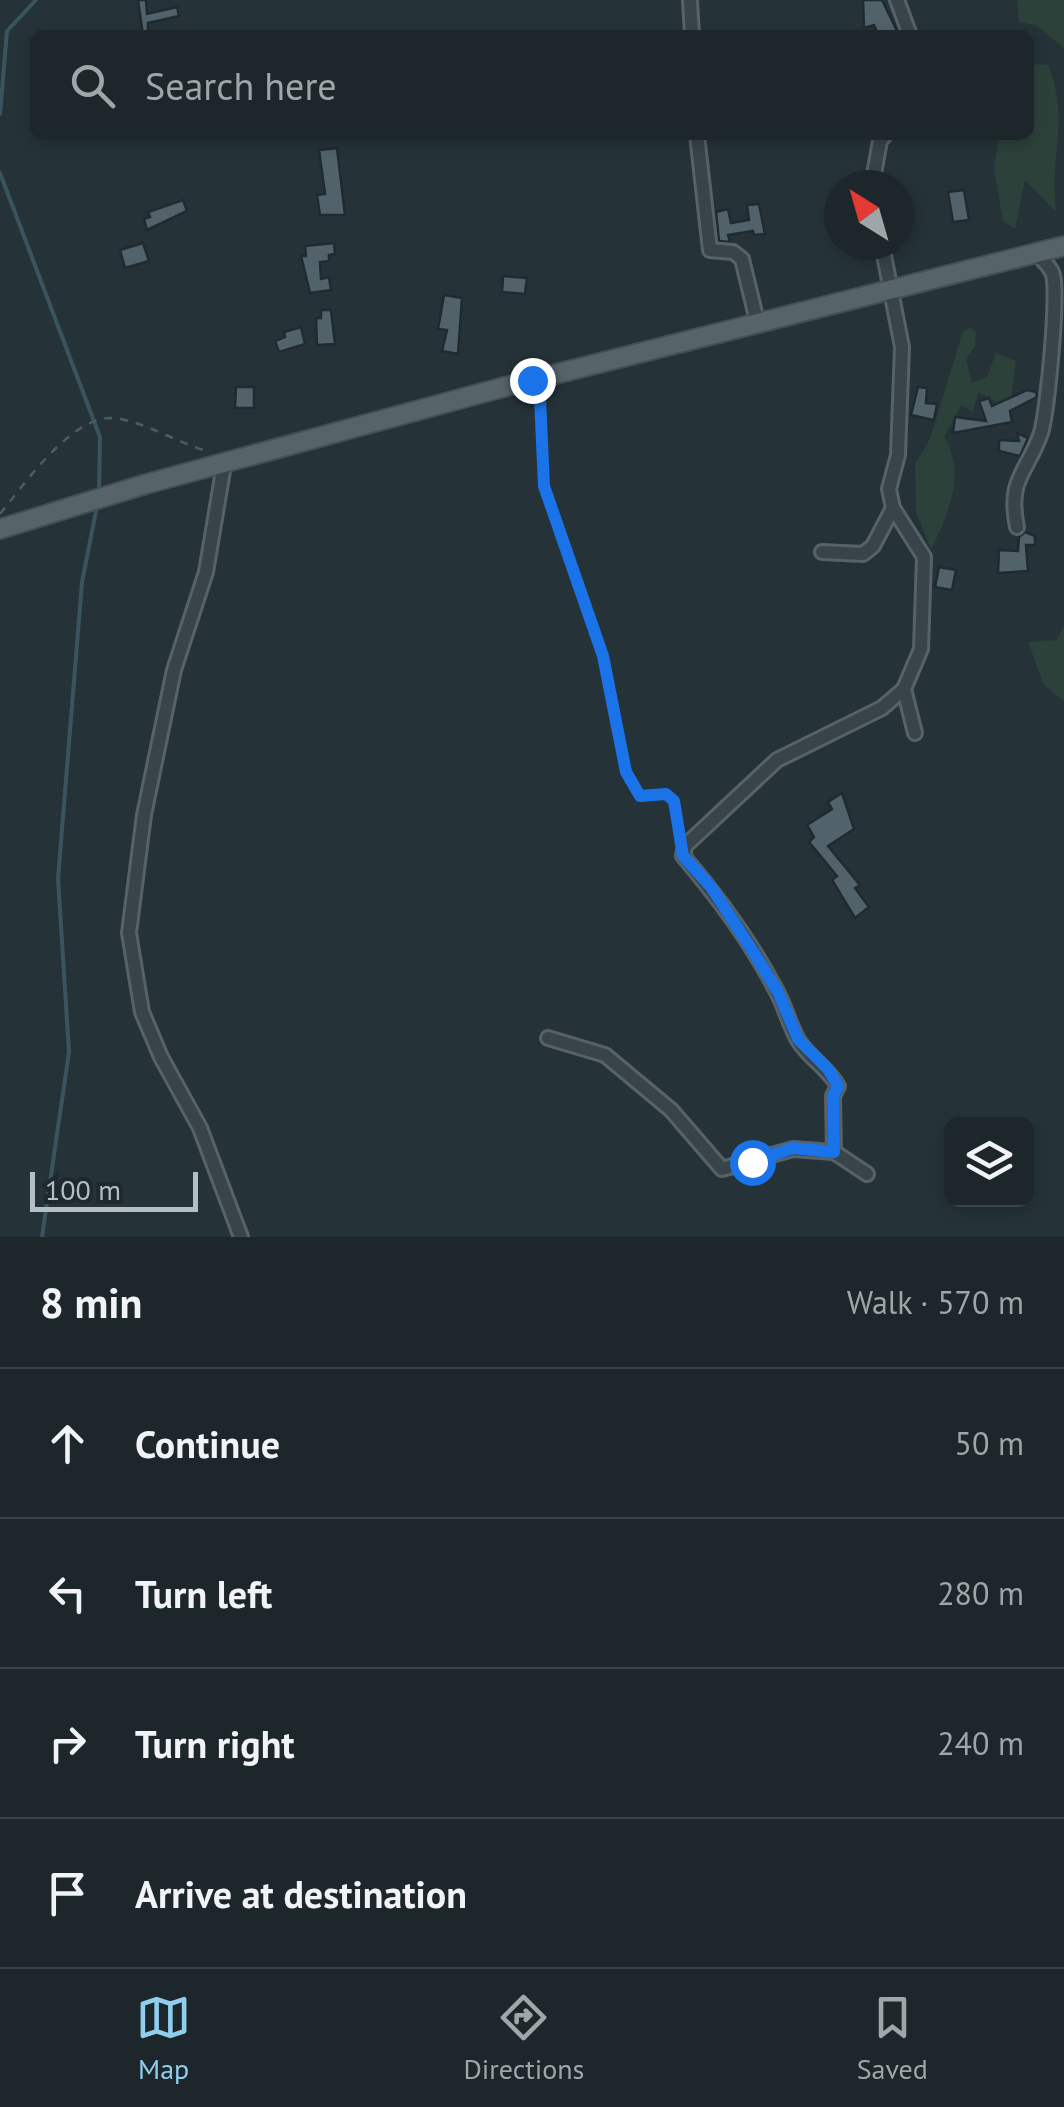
<!DOCTYPE html>
<html lang="en">
<head>
<meta charset="utf-8">
<style>
  body { margin:0; font-family:"PT Sans",sans-serif; background:#252e33; color:#f1f3f6 }
  .controls { position:absolute; right:30px; bottom:30px; display:grid; overflow:hidden; border-radius:15px; box-shadow:0 5px 15px #0003 }
  .controls button { width:90px; height:90px; display:grid; place-items:center; padding:0; border:0; border-bottom:2px solid #3a4347; background:#1c262b; color:#f1f3f6; font:50px sans-serif }
  .compass { position:absolute; left:824px; top:170px; width:90px; height:90px; border-radius:50%; background:#1c262b; box-shadow:0 5px 15px #0003; rotate:323deg }
  .scale { position:absolute; left:30px; bottom:25px; width:168px; box-sizing:border-box; padding-left:10px; border:5px solid #b4bfc5; border-top:0; font-size:28px; line-height:35px; white-space:nowrap; color:#b4bfc5; -webkit-text-stroke:8px #1d292f; paint-order:stroke }
  .stop { position:absolute; width:30px; height:30px; margin:-22px; border:8px solid #1a73e8; border-radius:50%; background:#fff }
  .stop.end { background:#1a73e8; border-color:#fff; box-shadow:0 2px 10px #0008 }
  .list { margin:0; padding:0; list-style:none }
  h2 { display:flex; justify-content:space-between; align-items:center; height:130px; margin:0; padding:0 40px; font-size:42px }
  h2 small { font-size:32px; font-weight:400; color:#a0a5a9 }
  .list li { display:grid; grid-template-columns:65px 1fr auto; gap:30px; align-items:center; box-sizing:border-box; height:150px; padding:0 40px; border-top:2px solid #3a4347 }
  .list b { display:block; font-size:38px; white-space:nowrap }
  .list em { font-size:32px; font-style:normal; color:#a0a5a9 }
  .icon { flex:none; width:55px; height:55px; fill:none; stroke:currentColor; stroke-width:2; stroke-linecap:round; stroke-linejoin:round }
  .map { position:relative; flex:none; width:1064px; height:1237px; overflow:hidden }
  .search { position:absolute; background:#1c262b; box-shadow:0 5px 15px #0003; left:30px; right:30px; top:30px; height:110px; display:flex; align-items:center; gap:25px; box-sizing:border-box; padding:0 35px; border-radius:15px; color:#a0a5a9; font-size:38px }
  .sheet { height:730px; background:#1c262b }
  nav { display:flex; justify-content:space-around; align-items:center; box-sizing:border-box; height:140px; border-top:2px solid #3a4347; background:#1c262b; font-size:28px; color:#a0a5a9 }
  nav a { display:grid; justify-items:center; gap:5px }
  nav .on { color:#90ceee }
  .map>svg:first-child { display:block }
</style>
</head>
<body>
<div class="map">
<svg width="1064" height="1237" viewBox="0 0 1064 1237">
  <rect width="100%" height="100%" fill="#253339"/>
  <g fill="#2d413b">
    <path d="M1017 0H1064V48L1036 25 1019 22Z"/>
    <path d="M1029 64 1048 65C1064 105 1058 128 1055 172 1054 185 1055 199 1056 212L1025 180 1015 229 1003 221 994 168 999 135H1029Z"/>
    <path d="M971 328 976 332 975 346 966 359 972 383 987 377 996 353 1016 361 1010 409 978 392 973 412 961 405 944 437C967 472 948 516 931 549L916 512 915 464 930 439 963 331Z"/>
    <path d="M1064 625V701L1044 685 1028 642 1057 640Z"/>
  </g>
  <g fill="none" stroke-linecap="round" stroke-linejoin="round">
    <g stroke="#3a545f" stroke-width="4">
      <path d="M0 114 7 31 36 0"/>
      <path d="M0 173 100 437 99 492"/>
      <path d="M42 1237 69 1052 58 879 82 582 97 506"/>
    </g>
  </g>
  <g fill="#52626a" stroke="#1f2b31" stroke-width="2.5">
    <path d="M138 0H146L147 14 177 7 179 16 148 23V35H143Z"/>
    <path d="M863 0H882L899 35H878L874 25 864 28Z"/>
    <path d="M337 148 345 215H320L317 195 325 194 319 150Z"/>
    <path d="M964 190 969 220 953 222 948 192Z"/>
    <path d="M183 200 187 211 147 230 144 219 150 217 148 212Z"/>
    <path d="M759 204 765 234 754 235 753 231 728 235 730 242 719 241 716 212 728 209 731 223 749 220 747 205Z"/>
    <path d="M143 243 149 261 125 268 120 250Z"/>
    <path d="M334 243 335 254 329 255V261L320 262 321 279 329 277 331 290 310 293 301 256H306L305 246Z"/>
    <path d="M503 276 527 278 525 294 502 292Z"/>
    <path d="M444 295 462 298 458 354 442 351 447 330 438 329Z"/>
    <path d="M321 310H331L335 344 317 345 316 318H321Z"/>
    <path d="M301 327 305 344 279 352 275 341 285 337 284 332Z"/>
    <path d="M236 387H254V408H235Z"/>
    <path d="M918 387 927 388 926 403 937 404 934 420 911 415Z"/>
    <path d="M1027 390 1036 392 1037 397 1010 411 1012 422 953 433 955 417 986 421 979 401 989 398 992 406Z"/>
    <path d="M1017 433 1028 438 1020 456 999 451V440L1019 441Z"/>
    <path d="M1025 532 1035 536V545H1026L1028 571 998 573 999 550 1018 551 1019 537Z"/>
    <path d="M939 567 956 570 952 590 935 587Z"/>
    <path d="M842 793 854 829 828 846 860 885 855 888 869 907 855 918 832 880 837 876 809 842 814 837 807 825 832 809 828 802Z"/>
  </g>
  <g fill="none" stroke-linecap="round" stroke-linejoin="round">
    <defs>
      <g id="minor">
        <path d="M690 0 692 35"/>
        <path d="M897 0 910 35"/>
        <path d="M697 135 710 250 733 252 742 259 757 321"/>
        <path d="M872 185 880 141 885 135"/>
        <path d="M224 465 206 572 174 670 144 815 129 933 142 1012 161 1057 200 1128 241 1237"/>
        <path d="M1017 527C1007 479 1027 473 1041 433 1047 413 1060 287 1052 272 1049 266 1042 259 1037 254"/>
        <path d="M822 552 863 554 873 546 893 508"/>
        <path d="M904 689 915 733"/>
        <path d="M548 1038 605 1055 671 1110 722 1169 793 1149 834 1152 867 1174"/>
        <path d="M834 1152 833 1096 838 1086C827 1067 809 1058 798 1040 789 1024 785 1006 776 990 751 942 718 897 683 856L685 846 777 760 882 708 904 689 921 649 924 557 893 508 889 489 898 455 902 347 882 245"/>
      </g>
      <path id="major" d="M0 529 146 484 504 387 1064 246"/>
    </defs>
    <use href="#minor" stroke="#566268" stroke-width="18"/>
    <use href="#major" stroke="#445056" stroke-width="22"/>
    <g stroke="#4b5e5b" stroke-width="2.5" stroke-dasharray="8 8" stroke-linecap="butt">
      <path d="M539 395 544 486 603 657 626 772 640 796 667 794 674 801 680 837"/>
      <path d="M0 514C23 486 70 418 110 418 141 419 177 443 207 451"/>
    </g>
    <use href="#minor" stroke="#38444a" stroke-width="12"/>
    <use href="#major" stroke="#56646a" stroke-width="18"/>
  </g>
  <g fill="none" stroke-linecap="round" stroke-linejoin="round">
    <path stroke="#1a73e8" stroke-width="12" d="M532 380 540 398 544 486 603 656 626 772 640 796 666 794 674 801 683 856 711 887 754 953 778 992 798 1039 828 1069 838 1086 833 1096 834 1152 793 1148 752 1162"/>
  </g>
</svg>
<div class="controls">
<button><svg class="icon" aria-label="layers" viewBox="0 0 24 24"><path d="M12 4l9 5-9 5-9-5zM3 14l9 5 9-5"/></svg></button>
</div>
<svg class="compass" viewBox="-18 -18 36 36"><path d="M0-13l5 13h-10z" fill="#e53935"/><path d="M0 13l5-13h-10z" fill="#a0a5a9"/></svg>
<div class="scale">100 m</div>
<div class="stop" style="left:752px;top:1162px"></div>
<div class="stop end" style="left:532px;top:380px"></div>
<div class="search"><svg class="icon" aria-label="search" viewBox="0 0 24 24"><circle cx="10" cy="10" r="6"/><path d="M15 15l6 6"/></svg>Search here</div>
</div>
<section class="sheet">
<h2>8 min<small>Walk · 570 m</small></h2>
<ul class="list">
<li><svg class="icon" aria-label="ahead" viewBox="0 0 24 24"><path d="M12 20V5M6 11l6-6 6 6"/></svg><div><b>Continue</b></div><em>50 m</em></li>
<li><svg class="icon" aria-label="left" viewBox="0 0 24 24"><path d="M17 20v-9H6M10 6l-5 5 5 5"/></svg><div><b>Turn left</b></div><em>280 m</em></li>
<li><svg class="icon" aria-label="right" viewBox="0 0 24 24"><path d="M7 20v-9h11M14 6l5 5-5 5"/></svg><div><b>Turn right</b></div><em>240 m</em></li>
<li><svg class="icon" aria-label="arrive" viewBox="0 0 24 24"><path d="M6 21V4h12l-3 4 3 4H6"/></svg><div><b>Arrive at destination</b></div></li>
</ul>
</section>
<nav>
<a class="on"><svg class="icon" aria-label="map" viewBox="0 0 24 24"><path d="M3 6l6-2 6 2 6-2v14l-6 2-6-2-6 2zM9 4v14M15 6v14"/></svg>Map</a>
<a><svg class="icon" aria-label="directions" viewBox="0 0 24 24"><path d="M12 3l9 9-9 9-9-9zM9 14v-3h6M13 9l2 2-2 2"/></svg>Directions</a>
<a><svg class="icon" aria-label="saved" viewBox="0 0 24 24"><path d="M7 4h10v16l-5-4-5 4z"/></svg>Saved</a>
</nav>
</body>
</html>
